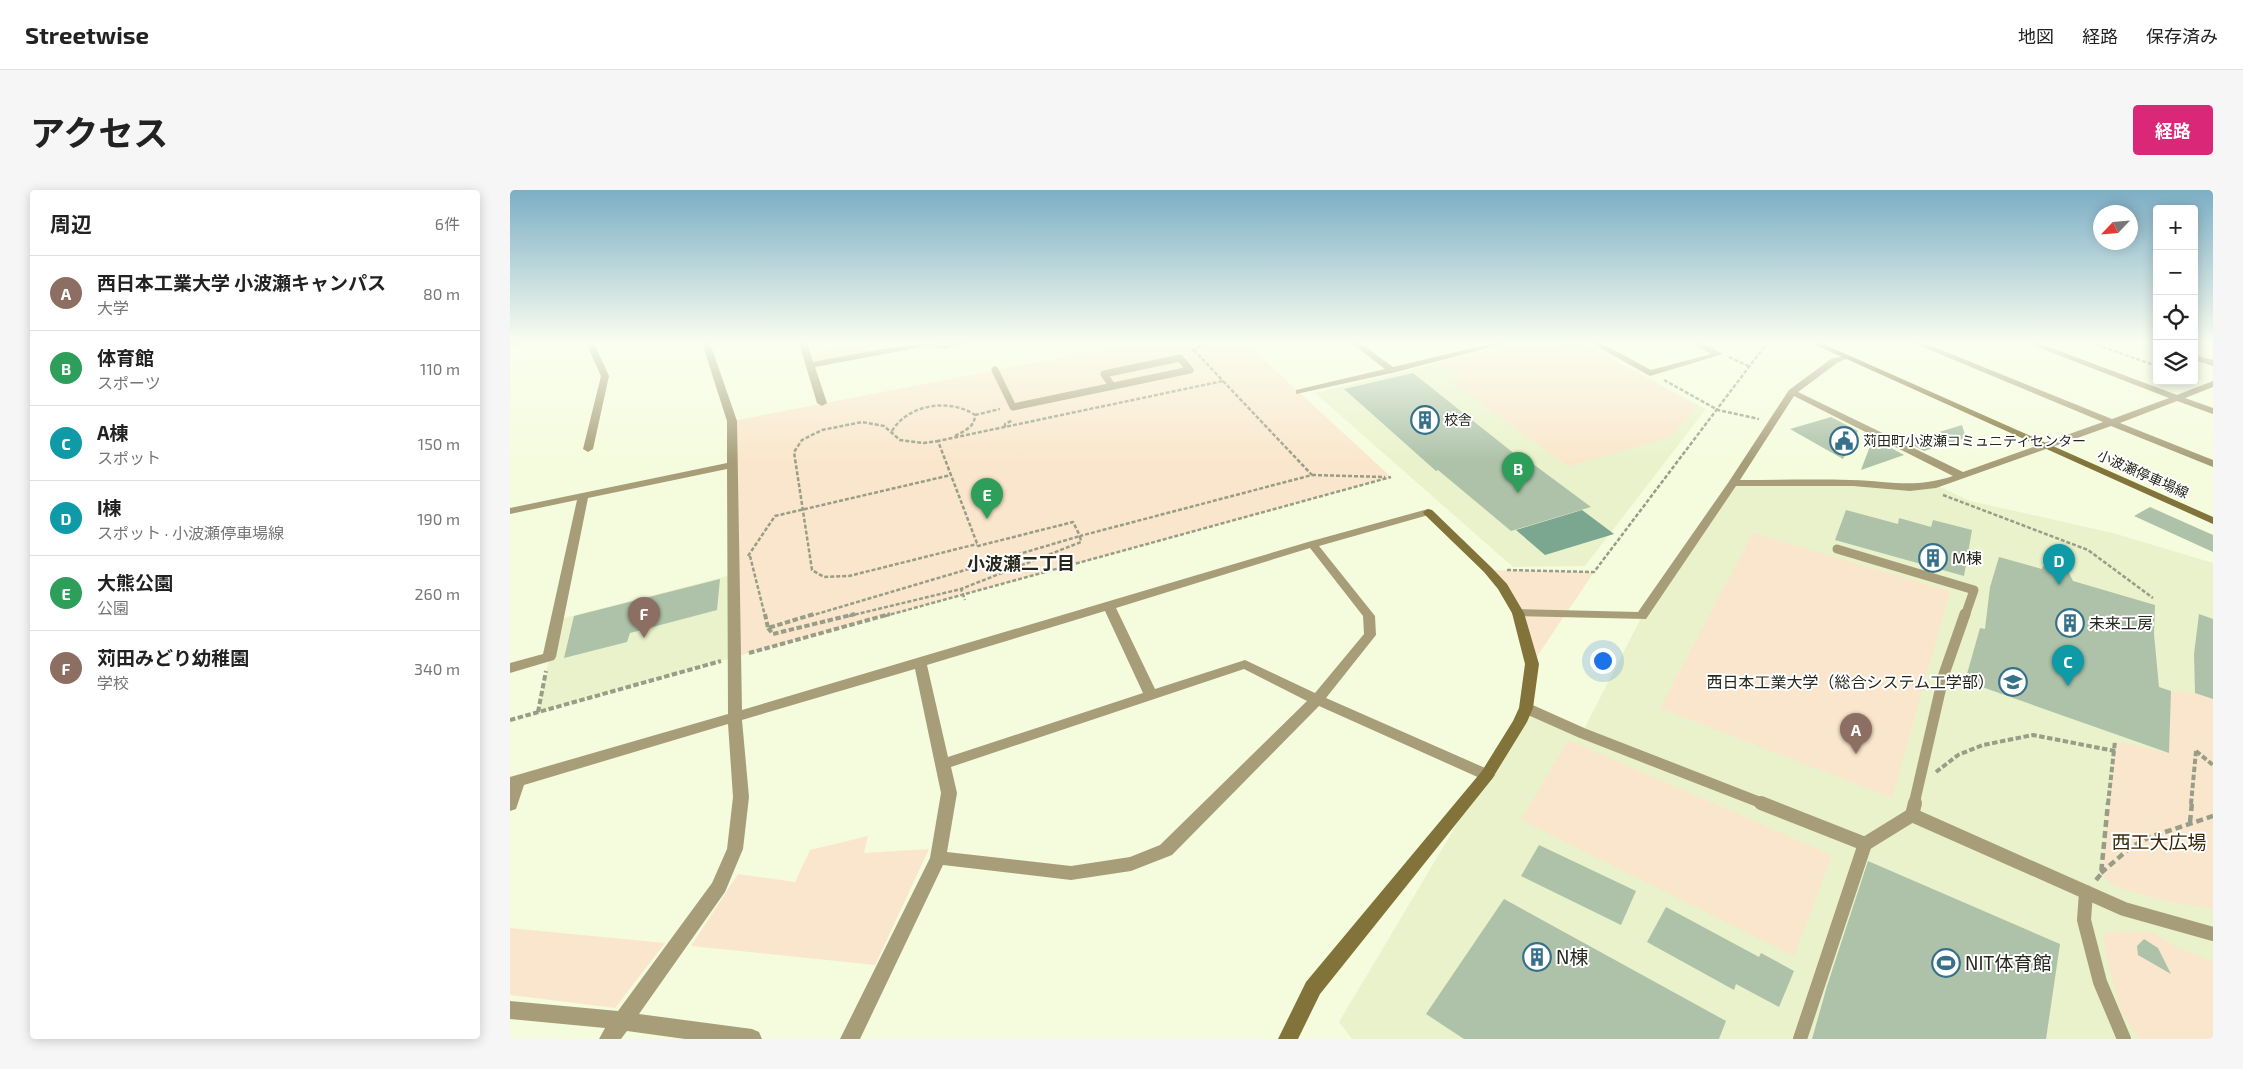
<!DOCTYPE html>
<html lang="ja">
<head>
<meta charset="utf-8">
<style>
  body { margin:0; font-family:"Exo 2","Noto Sans JP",sans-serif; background:#f6f6f6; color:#222 }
  .controls { position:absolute; right:15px; top:15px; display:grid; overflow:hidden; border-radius:5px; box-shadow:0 2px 12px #0003 }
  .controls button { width:45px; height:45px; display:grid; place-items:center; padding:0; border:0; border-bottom:1px solid #e0e0e0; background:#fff; color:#222; font:25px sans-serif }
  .compass { position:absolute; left:1583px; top:15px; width:45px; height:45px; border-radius:50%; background:#fff; box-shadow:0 2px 12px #0003; rotate:244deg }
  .you { position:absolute; left:1092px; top:470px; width:18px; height:18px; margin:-12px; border:4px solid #fff; border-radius:50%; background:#1a73e8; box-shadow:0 0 0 8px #1a73e833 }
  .badge { display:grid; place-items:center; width:32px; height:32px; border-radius:50%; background:#db2777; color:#fff; font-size:16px; font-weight:700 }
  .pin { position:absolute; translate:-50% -41px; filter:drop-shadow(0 1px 2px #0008) }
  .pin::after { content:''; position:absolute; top:26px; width:18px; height:15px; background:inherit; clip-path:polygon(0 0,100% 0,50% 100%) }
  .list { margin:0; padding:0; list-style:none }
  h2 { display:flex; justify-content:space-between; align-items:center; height:65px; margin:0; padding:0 20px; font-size:21px }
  h2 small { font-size:16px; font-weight:400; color:#767676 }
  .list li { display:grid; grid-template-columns:32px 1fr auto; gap:15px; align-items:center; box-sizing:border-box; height:75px; padding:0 20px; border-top:1px solid #e0e0e0 }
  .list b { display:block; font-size:19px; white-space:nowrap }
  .list p { margin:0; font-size:16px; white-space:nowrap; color:#767676 }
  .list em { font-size:16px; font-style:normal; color:#767676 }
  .icon { flex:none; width:28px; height:28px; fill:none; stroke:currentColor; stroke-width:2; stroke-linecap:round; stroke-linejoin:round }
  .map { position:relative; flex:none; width:1703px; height:849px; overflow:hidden; border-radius:5px }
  header { display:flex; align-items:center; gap:30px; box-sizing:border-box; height:70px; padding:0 25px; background:#fff; border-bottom:1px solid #e0e0e0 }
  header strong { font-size:24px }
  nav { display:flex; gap:28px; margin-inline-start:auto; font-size:18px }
  .intro { display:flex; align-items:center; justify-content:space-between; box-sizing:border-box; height:120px; padding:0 30px }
  h1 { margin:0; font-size:35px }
  .button { padding:12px 22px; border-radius:5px; background:#db2777; color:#fff; font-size:18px; font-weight:700 }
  main { display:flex; gap:30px; padding:0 30px }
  aside { flex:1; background:#fff; border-radius:5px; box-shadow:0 2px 12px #0003 }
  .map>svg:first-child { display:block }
</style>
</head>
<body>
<header>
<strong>Streetwise</strong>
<nav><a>地図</a><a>経路</a><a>保存済み</a></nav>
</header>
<div class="intro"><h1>アクセス</h1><a class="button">経路</a></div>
<main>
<aside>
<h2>周辺<small>6件</small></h2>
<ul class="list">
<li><span class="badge" style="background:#8d6e63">A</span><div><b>西日本工業大学 小波瀬キャンパス</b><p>大学</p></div><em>80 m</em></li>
<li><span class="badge" style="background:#2e9e5b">B</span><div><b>体育館</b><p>スポーツ</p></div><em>110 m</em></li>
<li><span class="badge" style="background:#0f9aa8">C</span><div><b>A棟</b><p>スポット</p></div><em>150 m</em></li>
<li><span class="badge" style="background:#0f9aa8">D</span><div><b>I棟</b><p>スポット · 小波瀬停車場線</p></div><em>190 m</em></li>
<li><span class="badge" style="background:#2e9e5b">E</span><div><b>大熊公園</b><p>公園</p></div><em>260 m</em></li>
<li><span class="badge" style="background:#8d6e63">F</span><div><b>苅田みどり幼稚園</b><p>学校</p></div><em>340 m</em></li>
</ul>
</aside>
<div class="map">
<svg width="1703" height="849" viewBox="0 0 1703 849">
  <rect width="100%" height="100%" fill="#f5fcdd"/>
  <g fill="#e9f2cb">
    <path d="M1013 153H1071L1196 219 1075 376 1003 377 805 203Z"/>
    <path d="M1223 293 1426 295 1460 311 1603 343 1703 373V849H842L829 832 1016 518 1072 543 1132 426Z"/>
    <path d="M225 384V467L28 522 47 430Z"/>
  </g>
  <g fill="#fae6cc">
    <path d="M358 153 360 165 300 175 297 163Z"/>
    <path d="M627 153H736L881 287 225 467 222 231Z"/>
    <path d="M1016 153H1045L1062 163 1081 158 1187 216 1159 248 1058 276 941 191 952 188 930 171Z"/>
    <path d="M1243 343 1440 401 1382 608 1150 518Z"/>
    <path d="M978 380 1084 382 1022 474 1014 443Z"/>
    <path d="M1661 501 1685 503 1703 509V719L1654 711 1604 696 1591 684 1605 551 1659 563Z"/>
    <path d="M1058 550 1322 665 1284 766 1011 630Z"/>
    <path d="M358 646 354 663 419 659 365 775 181 756 228 684 285 692 300 660Z"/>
    <path d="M0 738 155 753 105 818 0 805Z"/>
    <path d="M1640 741 1660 754 1703 772V849H1629L1612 823 1595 762 1593 743Z"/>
  </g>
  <path fill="#7ba690" d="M1072 320 1104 344 1035 365 1006 340Z"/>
  <g fill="#adc2a9">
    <path d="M903 183 1011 269 1015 268 1081 317 1001 341 928 280 926 281 834 199Z"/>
    <path d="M1321 227 1348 241 1333 269 1280 239Z"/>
    <path d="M1452 235 1456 248 1414 261 1396 252Z"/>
    <path d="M1363 248 1394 265 1351 280Z"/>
    <path d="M1640 317 1703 345V362L1624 326Z"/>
    <path d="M1336 320 1388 334 1389 328 1421 337 1423 330 1462 340 1454 386 1325 350Z"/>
    <path d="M1489 367 1532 379 1533 376 1559 383 1563 391 1645 415 1644 444 1649 497 1661 501 1659 563 1455 491 1470 438 1475 439 1480 397Z"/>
    <path d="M210 389 207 420 120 443 117 452 54 468 64 426Z"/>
    <path d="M1689 424 1703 429V509L1685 503 1684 464Z"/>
    <path d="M1029 655 1126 701 1111 735 1011 686Z"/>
    <path d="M1358 671 1550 754 1536 849H1302L1317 796Z"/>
    <path d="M994 709 1216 831 1209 849H954L916 824Z"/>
    <path d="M1156 717 1249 767 1251 763 1284 781 1269 817 1226 794 1224 800 1137 752Z"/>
    <path d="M1634 749 1648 758 1661 784 1628 765 1627 756Z"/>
  </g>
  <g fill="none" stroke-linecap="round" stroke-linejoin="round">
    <g stroke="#989d87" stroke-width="2.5" stroke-dasharray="4 2" stroke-linecap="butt">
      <path d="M1581 153 1647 176"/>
      <path d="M684 160 713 191"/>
      <path d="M682 161 694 153"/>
      <path d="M1219 167 1240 177"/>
      <path d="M1154 190 1208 220 1249 229"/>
      <path d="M713 191 802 285 570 346 563 332 468 356 428 251Z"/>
      <path d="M465 225 490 219"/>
      <path d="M495 237V234L503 230"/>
      <path d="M382 241C398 214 440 208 465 225 465 237 454 241 445 246"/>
      <path d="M429 251 414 253 390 250 374 236 352 232 312 240 292 250 284 262 302 380 314 387 339 386 467 354"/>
      <path d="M802 285 875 287"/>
      <path d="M1433 305 1578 360 1643 408"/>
      <path d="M238 366 265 326 441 285"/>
      <path d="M240 366 255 426"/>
      <path d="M997 380 1084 382 1257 153"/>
      <path d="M300 426 570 346 571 352 451 399"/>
      <path d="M339 426 451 399 455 410"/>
      <path d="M375 426 881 287"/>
    </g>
    <g stroke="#989d87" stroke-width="4" stroke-dasharray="5.5 2.5" stroke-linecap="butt">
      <path d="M255 424 258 438 304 424"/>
      <path d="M258 438 263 444 345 424"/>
      <path d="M239 463 380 424"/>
      <path d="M28 522 36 481"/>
      <path d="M0 530 211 471"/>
      <path d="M1686 561 1703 575"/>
      <path d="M1426 582 1448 565 1473 555 1523 545 1605 561"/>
      <path d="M1598 614 1605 551"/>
      <path d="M1681 614 1686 561"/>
    </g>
    <g stroke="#989d87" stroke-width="4.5" stroke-dasharray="7 4" stroke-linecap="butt">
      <path d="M1680 632 1682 613"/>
      <path d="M1591 683 1621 657 1640 647 1703 626"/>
      <path d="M1586 690 1591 684 1598 613"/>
    </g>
    <path stroke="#a79e79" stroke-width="7" d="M485 180 503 217 680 180 670 168 594 184 602 196"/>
    <path stroke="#a79e79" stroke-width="9" d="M1327 359 1464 400 1455 426"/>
    <g stroke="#a79e79" stroke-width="11">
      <path d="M1016 518 1072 543 1254 614"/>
      <path d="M1404 614 1434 484 1455 424"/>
    </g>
    <g stroke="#a79e79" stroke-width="14">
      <path d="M1251 613 1355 654 1402 625 1614 719 1703 744"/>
      <path d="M1402 625 1405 613"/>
      <path d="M1576 702 1574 730 1590 792 1614 849"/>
      <path d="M1290 849 1355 654"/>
    </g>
    <g fill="#a79e79" fill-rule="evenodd">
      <path d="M0 153H15L0 157Z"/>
      <path d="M76 153H84L99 186 83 259 78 262 73 259 91 186Z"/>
      <path d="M192 153H200L227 231 232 520 798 352 918 319 923 322 922 324 809 356 865 426 866 445 816 508 982 581 985 585 982 589 977 591 972 589 809 516 662 665 621 681 561 690 433 675 350 849H330L420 668 431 603 405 479 232 530 239 607 233 659 215 702 129 824 242 839 249 842 252 849H175L117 841 111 849H89L95 838 0 829V811L108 821 202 693 217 659 223 607 218 534 14 595 6 619 0 621V587L218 524 217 279 78 308 46 467 44 470 0 483V473L33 464 67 310 0 324V318L217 273V231ZM800 358 853 426 854 444 805 503 735 470 645 499 606 418ZM595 421 633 503 438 567 417 475ZM734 479 797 511 650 655 620 667 561 676 437 662 447 603 441 577Z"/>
      <path d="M289 153H297L303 172C357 162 407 150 461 153L432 159 417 156 305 177 317 213 312 216 307 213Z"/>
      <path d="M841 153H850L883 177 984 153H997L882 183 786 204V200L875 179Z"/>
      <path d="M1081 153H1091L1141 180 1201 164 1182 153H1192L1213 164 1140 186Z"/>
      <path d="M1403 153H1414L1602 229 1659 208 1517 153H1528L1667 205 1703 191V197L1675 208 1703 218V224L1667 211 1610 233 1703 270V277L1601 236 1426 298 1400 301 1343 296H1226L1136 429 1004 426 1002 423 1004 420 1008 419 1128 422 1218 293 1279 200 1321 169 1336 165 1340 167 1327 173 1288 202 1453 282 1593 232ZM1284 206 1443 286C1403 299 1382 291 1341 290 1304 289 1267 290 1230 290Z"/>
      <path d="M1639 153H1647V156L1640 155Z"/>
      <path d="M1684 165 1703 170V176L1684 170Z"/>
    </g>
    <g fill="#817339" fill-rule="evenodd">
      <path d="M1301 153H1311L1703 327V334Z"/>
      <path d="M918 319 922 320 982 378 997 394 1014 423 1029 474 1023 518 1017 532 982 589 810 804 788 849H768L796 792 972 581 1003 531 1009 518 1015 474 1002 423 988 399 974 382 914 324 913 322Z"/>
    </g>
  </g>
  <linearGradient id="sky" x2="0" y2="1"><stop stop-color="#7caec5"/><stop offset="0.56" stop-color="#fafef0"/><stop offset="1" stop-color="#fafef0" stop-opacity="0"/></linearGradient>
  <rect width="1703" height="272" fill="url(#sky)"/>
  <defs>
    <symbol id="building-ring" viewBox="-11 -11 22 22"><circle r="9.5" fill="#fff" stroke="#367189" stroke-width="1.5"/><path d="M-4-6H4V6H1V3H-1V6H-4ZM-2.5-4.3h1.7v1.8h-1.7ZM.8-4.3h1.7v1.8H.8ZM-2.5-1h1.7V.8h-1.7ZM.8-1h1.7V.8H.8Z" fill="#367189"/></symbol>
    <symbol id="civic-ring" viewBox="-11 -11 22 22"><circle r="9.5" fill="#fff" stroke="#367189" stroke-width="1.5"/><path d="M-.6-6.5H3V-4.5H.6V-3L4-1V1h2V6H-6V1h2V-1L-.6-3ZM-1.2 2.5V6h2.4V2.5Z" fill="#367189"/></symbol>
    <symbol id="university-ring" viewBox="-11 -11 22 22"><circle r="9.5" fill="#fff" stroke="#367189" stroke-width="1.5"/><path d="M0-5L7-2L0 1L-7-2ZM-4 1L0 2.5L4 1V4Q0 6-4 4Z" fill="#367189"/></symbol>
    <symbol id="stadium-ring" viewBox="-11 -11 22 22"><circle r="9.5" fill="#fff" stroke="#367189" stroke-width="1.5"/><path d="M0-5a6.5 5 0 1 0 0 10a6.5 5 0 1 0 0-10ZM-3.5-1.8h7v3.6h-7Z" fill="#367189"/></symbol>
  </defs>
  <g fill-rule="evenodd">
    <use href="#building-ring" x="899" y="214" width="32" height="32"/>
    <use href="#civic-ring" x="1318" y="235" width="32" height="32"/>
    <use href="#building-ring" x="1407" y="352" width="32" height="32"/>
    <use href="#building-ring" x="1544" y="417" width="32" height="32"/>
    <use href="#university-ring" x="1487" y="476" width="32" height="32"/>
    <use href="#building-ring" x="1011" y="751" width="32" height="32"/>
    <use href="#stadium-ring" x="1420" y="757" width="32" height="32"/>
  </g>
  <g text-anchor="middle" stroke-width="4" stroke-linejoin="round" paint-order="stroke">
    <g font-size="14" fill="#26281d" stroke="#fff" text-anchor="start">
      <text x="934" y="235">校舎</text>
      <text x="1353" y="256">苅田町小波瀬コミュニティセンター</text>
    </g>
    <g font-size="14" fill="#26281d" stroke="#fff">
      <text transform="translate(1633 284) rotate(24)" y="5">小波瀬停車場線</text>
    </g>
    <g font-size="16" fill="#26281d" stroke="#fff" text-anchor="start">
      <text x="1442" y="374">M棟</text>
      <text x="1579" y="439">未来工房</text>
      <text x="1484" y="498" text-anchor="end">西日本工業大学（総合システム工学部）</text>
    </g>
    <g font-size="18" font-weight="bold" fill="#26281d" stroke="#fff">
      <text x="511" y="380">小波瀬二丁目</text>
    </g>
    <g font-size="19" fill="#3a2709" stroke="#fff">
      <text x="1649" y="659">西工大広場</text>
    </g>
    <g font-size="19" fill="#26281d" stroke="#fff" text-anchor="start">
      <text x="1046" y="774">N棟</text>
      <text x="1455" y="780">NIT体育館</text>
    </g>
  </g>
</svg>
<div class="controls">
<button>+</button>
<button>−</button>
<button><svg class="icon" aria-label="locate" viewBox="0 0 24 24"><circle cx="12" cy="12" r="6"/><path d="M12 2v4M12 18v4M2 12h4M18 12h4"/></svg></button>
<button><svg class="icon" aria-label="layers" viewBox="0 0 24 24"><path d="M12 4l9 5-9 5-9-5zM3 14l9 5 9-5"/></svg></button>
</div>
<svg class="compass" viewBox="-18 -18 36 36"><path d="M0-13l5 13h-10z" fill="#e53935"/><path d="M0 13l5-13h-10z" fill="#767676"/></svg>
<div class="you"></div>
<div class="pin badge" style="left:1346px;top:564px;background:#8d6e63">A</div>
<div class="pin badge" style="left:1008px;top:303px;background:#2e9e5b">B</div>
<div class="pin badge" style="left:1558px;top:496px;background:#0f9aa8">C</div>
<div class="pin badge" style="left:1549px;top:395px;background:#0f9aa8">D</div>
<div class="pin badge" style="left:477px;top:329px;background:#2e9e5b">E</div>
<div class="pin badge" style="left:134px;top:448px;background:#8d6e63">F</div>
</div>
</main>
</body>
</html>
